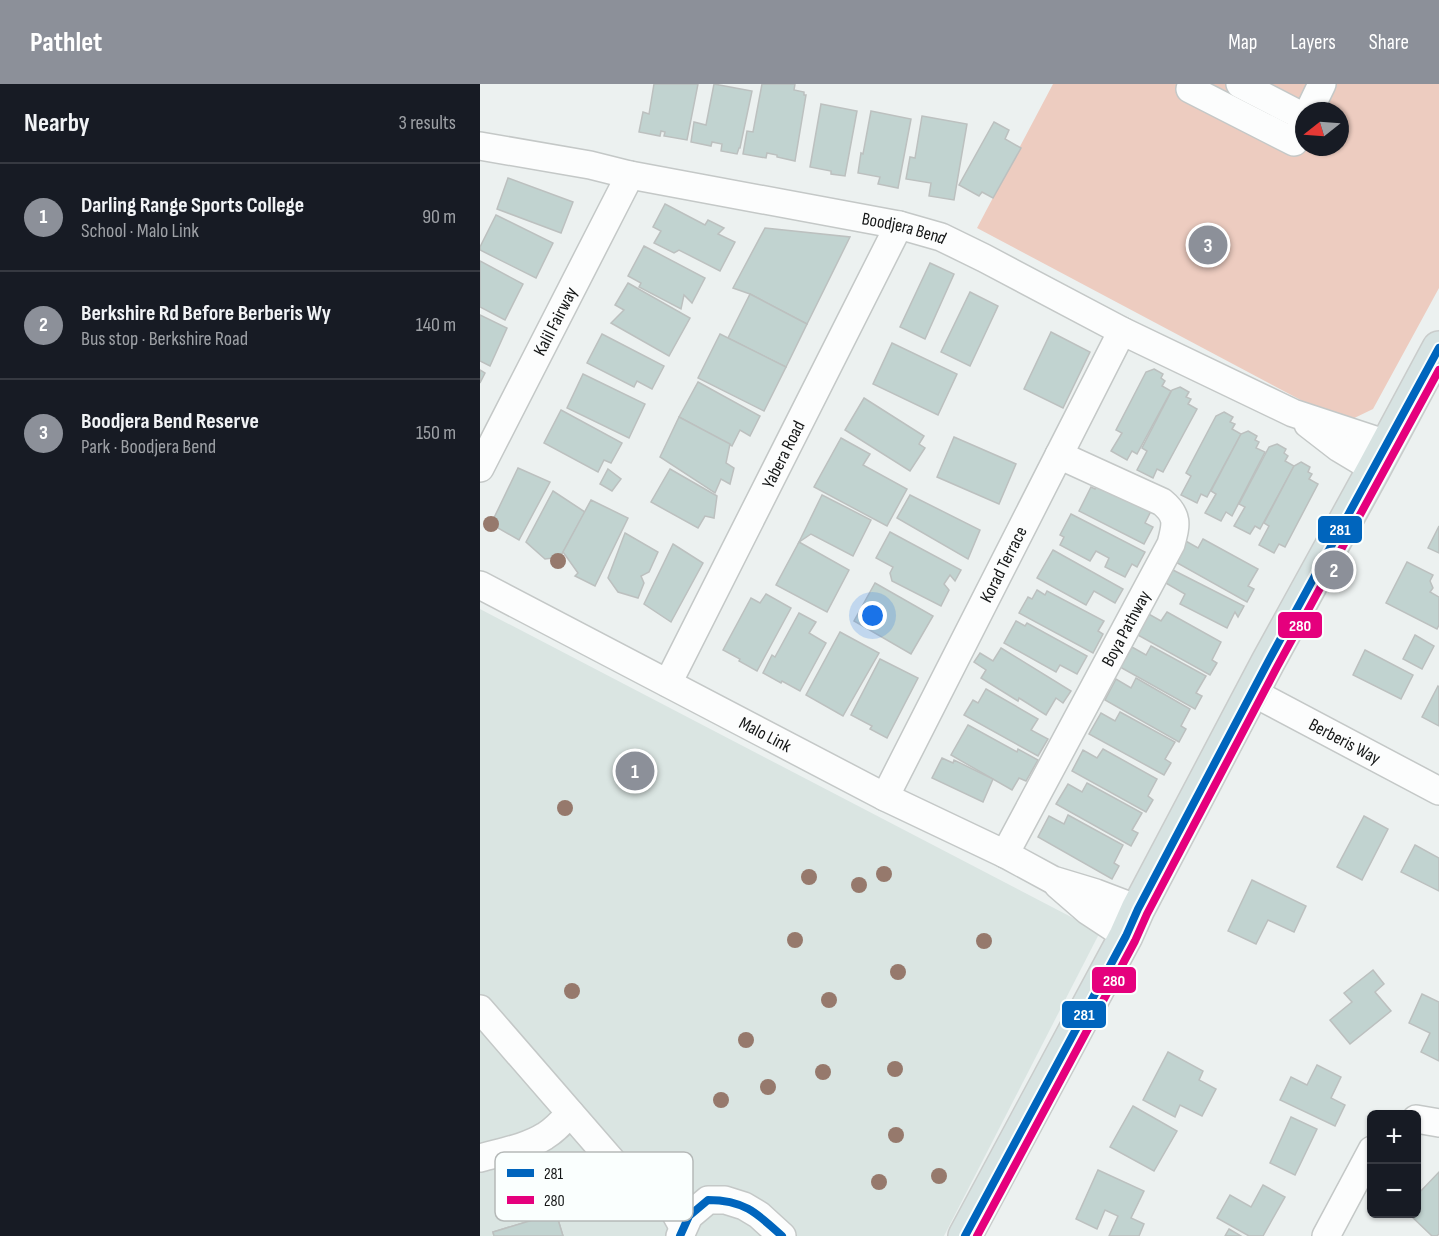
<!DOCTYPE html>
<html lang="en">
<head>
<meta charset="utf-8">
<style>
  body { margin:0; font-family:"Sofia Sans Condensed",sans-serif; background:#242831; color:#f1f3f6 }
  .controls { position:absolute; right:18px; bottom:18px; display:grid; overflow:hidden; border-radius:9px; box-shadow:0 2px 4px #0004 }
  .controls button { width:54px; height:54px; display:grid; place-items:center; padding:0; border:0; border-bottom:2px solid #363941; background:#171b24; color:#f1f3f6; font:30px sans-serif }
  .compass { position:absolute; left:815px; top:18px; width:54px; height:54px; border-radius:50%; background:#171b24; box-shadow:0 2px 4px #0004; rotate:253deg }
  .you { position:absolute; left:393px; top:532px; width:21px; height:21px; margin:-15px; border:4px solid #fff; border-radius:50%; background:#1a73e8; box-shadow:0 0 0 9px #1a73e833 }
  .badge { display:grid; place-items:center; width:39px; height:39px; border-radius:50%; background:#8c9099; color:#fff; font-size:20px; font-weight:700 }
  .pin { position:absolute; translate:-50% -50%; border:3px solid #fff; box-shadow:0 2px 6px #0006 }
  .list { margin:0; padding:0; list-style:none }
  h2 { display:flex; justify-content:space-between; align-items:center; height:78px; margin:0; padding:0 24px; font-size:26px }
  h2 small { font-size:20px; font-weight:400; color:#9ea1a6 }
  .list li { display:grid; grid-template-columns:39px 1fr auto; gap:18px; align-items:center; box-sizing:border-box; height:108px; padding:0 24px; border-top:2px solid #363941 }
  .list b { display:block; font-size:22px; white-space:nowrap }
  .list p { margin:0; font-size:20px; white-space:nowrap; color:#9ea1a6 }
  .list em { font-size:20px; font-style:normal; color:#9ea1a6 }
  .map { position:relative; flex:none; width:959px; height:1152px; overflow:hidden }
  header { display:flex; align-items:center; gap:36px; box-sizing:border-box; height:84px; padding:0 30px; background:#8c9099; color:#fff }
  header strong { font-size:28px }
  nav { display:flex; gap:33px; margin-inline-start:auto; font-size:21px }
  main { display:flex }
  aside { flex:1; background:#171b24 }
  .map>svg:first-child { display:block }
</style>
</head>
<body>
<header>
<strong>Pathlet</strong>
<nav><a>Map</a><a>Layers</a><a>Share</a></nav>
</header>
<main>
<aside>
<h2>Nearby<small>3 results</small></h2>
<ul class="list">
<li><span class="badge">1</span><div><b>Darling Range Sports College</b><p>School · Malo Link</p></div><em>90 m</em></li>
<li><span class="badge">2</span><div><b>Berkshire Rd Before Berberis Wy</b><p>Bus stop · Berkshire Road</p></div><em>140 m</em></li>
<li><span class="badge">3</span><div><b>Boodjera Bend Reserve</b><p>Park · Boodjera Bend</p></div><em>150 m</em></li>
</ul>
</aside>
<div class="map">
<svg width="959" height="1152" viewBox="0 0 959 1152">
  <rect width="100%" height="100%" fill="#ecf1f0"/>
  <path fill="#dae5e2" d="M0 525 620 848 464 1152H0Z"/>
  <path fill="#edccc0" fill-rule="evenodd" d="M573 0H959V204L893 325 864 339 497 144ZM824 27H860V63H824Z"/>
  <g fill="#c1d3d0" stroke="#bcc0bf" stroke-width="1.5">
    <path d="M174 0H218L207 56 184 52 185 48 181 47 180 52 159 48 163 28 169 30Z"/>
    <path d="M234 0 272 7 260 64H259L257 70 241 67 242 60 232 58 231 62 211 58 214 38 226 41Z"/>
    <path d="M282 0H315L314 6 324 8V11H326L315 77 297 73V71L287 69 286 74 263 70 267 47 273 48Z"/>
    <path d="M341 20 377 27 365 92 351 90V87L330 83Z"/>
    <path d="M391 27 431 35 418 104 398 100 400 93 378 89 381 69 383 70Z"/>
    <path d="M442 32 487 40 474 116 449 112 451 99 426 95 430 73 435 74Z"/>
    <path d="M514 38 529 46 525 55 541 64 513 114 502 108 499 112 479 101Z"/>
    <path d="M28 94 93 118 81 149 17 125Z"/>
    <path d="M185 120 225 141 228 136 244 144 238 150 255 158 240 187 199 166 194 169 174 159 181 147 173 143Z"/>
    <path d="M16 131 73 159 56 194 0 166V163Z"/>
    <path d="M285 144 370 153 327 240 270 210 253 204Z"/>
    <path d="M164 162 225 194 212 219 204 211 201 225 159 203 161 199 148 192Z"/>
    <path d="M0 177 43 200 25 236 0 223Z"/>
    <path d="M450 179 474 190 445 255 420 243Z"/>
    <path d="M148 199 210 234 189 272 131 239 144 226 135 221Z"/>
    <path d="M490 208 518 222 490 282 461 268Z"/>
    <path d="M270 210 327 240 306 283 248 254Z"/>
    <path d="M0 231 27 244 10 282 0 277Z"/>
    <path d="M571 248 610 268 583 324 544 305Z"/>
    <path d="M122 250 184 282 172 305 157 297 154 303 107 279Z"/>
    <path d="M240 250 306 283 284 327 218 294Z"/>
    <path d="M412 259 477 290 458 331 393 300Z"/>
    <path d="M674 285 683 290 681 294 685 297 682 302 691 307 657 370 652 367 647 376 631 367 642 349 636 346 666 288Z"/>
    <path d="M0 286 5 289 0 299Z"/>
    <path d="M103 290 165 320 149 354 87 324Z"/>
    <path d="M218 298 280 332 270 352 260 346 252 362 199 333Z"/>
    <path d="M700 303 709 308 706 313 711 315 708 320 717 325 683 388 677 385 673 394 657 386 667 367 662 364 692 306Z"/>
    <path d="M384 314 444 352 439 360 445 364 430 387 365 346Z"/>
    <path d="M81 326 142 359 131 379 124 376 118 388 64 359Z"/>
    <path d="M744 328 753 333 750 338 755 340 752 345 761 350 727 413 721 410 717 419 701 411 711 392 706 389 736 332Z"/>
    <path d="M199 333 250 360 246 379 254 384 250 400 241 395 235 409 180 373Z"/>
    <path d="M768 347 777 352 775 356 779 358 776 364 785 368 752 432 746 428 741 437 725 429 736 410 731 407 761 350Z"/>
    <path d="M474 353 536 380 519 420 457 393Z"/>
    <path d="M361 354 390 370 383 381 427 405 407 442 334 403Z"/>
    <path d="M797 360 806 365 804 369 808 372 805 377 814 382 780 445 775 442 770 450 754 442 765 423 759 420 789 363Z"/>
    <path d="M821 378 830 383 828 388 832 390 829 395 838 400 805 463 799 460 794 469 779 461 789 442 784 439 814 382Z"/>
    <path d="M38 384 70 398 39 456 11 440Z"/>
    <path d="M128 385 141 395 132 407 120 400Z"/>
    <path d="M190 385 237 412 234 434 225 432 218 444 171 418Z"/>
    <path d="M618 398 672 425 665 439 673 443 664 460 599 427 611 403 615 405Z"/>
    <path d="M73 407 105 428 78 477 73 474 65 475 46 458Z"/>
    <path d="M342 411 391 436 373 472 331 450 319 458Z"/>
    <path d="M430 411 500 446 488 475 417 434Z"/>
    <path d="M111 416 148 434 115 502 95 492 98 489 83 468Z"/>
    <path d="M591 430 665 468 657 483 652 480 645 493 625 483 629 474 616 467 610 477 580 461 584 453 580 451Z"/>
    <path d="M959 442V469L948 464Z"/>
    <path d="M410 448 481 486 475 497 470 491 464 500 469 506 461 522 412 497 410 489 413 483 396 474Z"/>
    <path d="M145 449 178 468 169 488 161 492 164 499 158 514 138 508 128 494Z"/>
    <path d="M723 455 778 485 768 502 774 505 767 518 692 476 704 456 718 464Z"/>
    <path d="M319 458 369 486 347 528 296 501Z"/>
    <path d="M193 460 223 479 191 538 164 520Z"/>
    <path d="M573 466 643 505 635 519 614 507 606 521 557 494Z"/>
    <path d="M927 478 953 491 950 497 953 504 950 508 959 513V541L957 545 906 519Z"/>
    <path d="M691 485 764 522 758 533 755 528 747 544 700 520 705 510 684 498Z"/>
    <path d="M395 499 453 532 431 570 374 537Z"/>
    <path d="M557 506 565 511 567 507 624 537 618 547 623 550 613 569 539 529 548 513 552 515Z"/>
    <path d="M286 510 311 524 277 587 259 577 260 575 243 566 271 514 280 519Z"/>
    <path d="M687 528 741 558 732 576 737 579 730 591 656 550 667 529 681 537Z"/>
    <path d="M319 529 336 538 329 549 346 559 320 607 302 597 301 599 283 589 292 571 295 573Z"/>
    <path d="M536 537 545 542 547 539 607 572 597 590 580 581 576 588 524 559Z"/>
    <path d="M360 548 399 569 363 632 326 611Z"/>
    <path d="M935 551 954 562 942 585 923 575Z"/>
    <path d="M671 562 726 592 716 609 722 612 715 625 640 583 652 563 666 571Z"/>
    <path d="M521 564 591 607 583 619 576 614 566 631 539 614 538 617 501 594 506 586 494 578 500 569 513 577Z"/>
    <path d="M885 566 933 591 921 615 873 591Z"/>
    <path d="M400 575 438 594 407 654 390 645 392 642 371 631Z"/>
    <path d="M656 594 710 625 701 642 706 645 699 658 625 616 636 595 651 604Z"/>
    <path d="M958 602 959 603V642L942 633Z"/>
    <path d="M506 605 558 635 551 646 568 655 558 672 484 631 493 616 498 619Z"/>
    <path d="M640 628 695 658 685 675 691 679 684 691 609 650 621 629 635 637Z"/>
    <path d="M488 641 537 668 538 665 558 676 546 697 539 694 532 706 471 671Z"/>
    <path d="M623 665 677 695 668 712 673 716 666 728 592 687 603 666 617 674Z"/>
    <path d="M462 674 473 679 474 676 513 695 503 718 452 694Z"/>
    <path d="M607 699 662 729 652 746 658 749 651 762 576 720 588 700 602 708Z"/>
    <path d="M588 731 643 761 634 779 639 782 632 795 558 753 569 732 584 740Z"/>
    <path d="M884 732 908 745 882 796 857 783Z"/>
    <path d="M935 761 959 774V807L921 788Z"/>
    <path d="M772 796 826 822 814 848 788 836 776 860 748 847Z"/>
    <path d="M893 886 904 900 895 908 911 927 870 960 850 936 872 918 864 909Z"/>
    <path d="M942 910 959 918V977L941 968 950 949 929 939Z"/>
    <path d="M688 968 723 987 719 996 736 1005 722 1032 700 1021 695 1033 663 1016Z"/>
    <path d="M837 981 861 993 851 1014 865 1021 855 1042 800 1016 811 993 827 1001Z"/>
    <path d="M653 1022 697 1047 674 1087 630 1063Z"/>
    <path d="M811 1033 837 1045 815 1091 790 1079Z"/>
    <path d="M618 1086 664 1107 651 1134 664 1140 659 1152H629L638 1132 625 1126 617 1145 596 1135Z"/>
    <path d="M959 1088V1150L957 1152H952L929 1130H936V1112Z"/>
    <path d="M783 1101 805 1113 783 1152H769L737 1134 750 1111 771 1123Z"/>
    <path d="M76 1129 83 1152H14L13 1148Z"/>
    <path d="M76 1129 83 1152H14L13 1148Z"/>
    <path d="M749 1145 761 1152H745Z"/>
  </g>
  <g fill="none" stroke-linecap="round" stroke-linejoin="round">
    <defs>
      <g id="minor">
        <path d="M712 0 710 5 814 58 824 37"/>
        <path d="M760 0 824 33"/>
        <path d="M829 27 842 0"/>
        <path id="s1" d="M0 62 110 81 150 91 419 141 461 153 504 174 642 247 813 329 907 360"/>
        <path d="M828 340 859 364 894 385"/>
        <path id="s2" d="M0 384 150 91"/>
        <path id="s3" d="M0 501 405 713 525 770 573 796 616 809 658 825"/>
        <path id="s4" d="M188 599 419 141"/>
        <path id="s5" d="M772 608 959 707"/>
        <path id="s6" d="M405 713 642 247"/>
        <path id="s7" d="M525 770 691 460C696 441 699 432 682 418L579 371"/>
        <path d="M578 801 608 827 646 852"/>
        <path d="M0 925 152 1100 160 1109 186 1118 192 1123 203 1143"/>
        <path d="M936 1035 959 1039"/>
        <path d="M0 1074C21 1068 46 1064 65 1052 75 1046 82 1038 90 1029"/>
        <path d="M200 1152 209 1132 228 1116H245L264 1122 279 1131 302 1152"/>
        <path d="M846 1152 892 1066"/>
      </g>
      <path id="major" d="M485 1152 646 852 658 825 788 578 894 385 959 264"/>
    </defs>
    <use href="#minor" stroke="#c4c8c7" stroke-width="30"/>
    <use href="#major" stroke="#c9cccb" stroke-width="36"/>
    <use href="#minor" stroke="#fcfdfd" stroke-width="27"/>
    <use href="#major" stroke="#d7e3e2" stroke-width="33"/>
    <defs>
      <g id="bus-1">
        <path d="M200 1152 209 1132 228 1116C264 1116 277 1129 302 1152"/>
        <path d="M485 1152 646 852 658 825 788 578 959 264"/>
      </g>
      <path id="bus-2" d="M497 1152 655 857 667 830 797 583 959 286"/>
    </defs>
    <use href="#bus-1" stroke="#fafffe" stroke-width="12"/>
    <use href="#bus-2" stroke="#fafffe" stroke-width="12"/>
    <use href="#bus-1" stroke="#0065bd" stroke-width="8"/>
    <use href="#bus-2" stroke="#e5007d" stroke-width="8"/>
  </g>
  <g fill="#96796c">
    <circle cx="11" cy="440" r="8"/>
    <circle cx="78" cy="477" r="8"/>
    <circle cx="85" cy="724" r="8"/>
    <circle cx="404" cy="790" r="8"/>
    <circle cx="329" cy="793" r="8"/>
    <circle cx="379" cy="801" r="8"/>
    <circle cx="315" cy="856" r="8"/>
    <circle cx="504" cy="857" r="8"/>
    <circle cx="418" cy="888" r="8"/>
    <circle cx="92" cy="907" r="8"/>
    <circle cx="349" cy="916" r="8"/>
    <circle cx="266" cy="956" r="8"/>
    <circle cx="415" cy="985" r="8"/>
    <circle cx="343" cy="988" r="8"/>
    <circle cx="288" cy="1003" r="8"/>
    <circle cx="241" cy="1016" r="8"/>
    <circle cx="416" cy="1051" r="8"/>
    <circle cx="459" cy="1092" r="8"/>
    <circle cx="399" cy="1098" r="8"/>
  </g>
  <g text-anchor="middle" stroke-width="4.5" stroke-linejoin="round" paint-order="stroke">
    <g font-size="18" fill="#141616" stroke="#fafffe">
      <text dy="6" stroke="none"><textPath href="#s1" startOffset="432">Boodjera Bend</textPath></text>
      <text dy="6" stroke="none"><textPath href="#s2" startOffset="165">Kalil Fairway</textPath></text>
      <text dy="6" stroke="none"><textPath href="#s4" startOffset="256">Yabera Road</textPath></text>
      <text dy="6" stroke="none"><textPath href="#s6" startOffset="261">Korad Terrace</textPath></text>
      <text dy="6" stroke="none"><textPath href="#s7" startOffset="256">Boya Pathway</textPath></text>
      <text dy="6" stroke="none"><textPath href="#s3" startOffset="322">Malo Link</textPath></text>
      <text dy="6" stroke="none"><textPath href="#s5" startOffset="105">Berberis Way</textPath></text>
    </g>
  </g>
  <rect x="15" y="1068" width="198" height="69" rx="9" fill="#fafffe" stroke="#b5b9b8" stroke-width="1.5"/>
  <rect x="27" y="1085" width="27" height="8" fill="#0065bd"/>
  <rect x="27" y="1112" width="27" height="8" fill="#e5007d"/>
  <g font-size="16" fill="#141616">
    <text x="64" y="1095">281</text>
    <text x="64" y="1122">280</text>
  </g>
  <g stroke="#fafffe" stroke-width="2">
    <rect x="837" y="431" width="46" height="29" rx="6" fill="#0065bd"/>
    <rect x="797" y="527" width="46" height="28" rx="6" fill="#e5007d"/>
    <rect x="611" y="882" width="46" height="28" rx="6" fill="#e5007d"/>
    <rect x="581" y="916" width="46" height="29" rx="6" fill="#0065bd"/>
  </g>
  <g font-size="16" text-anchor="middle" font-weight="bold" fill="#fff">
    <text x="860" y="451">281</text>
    <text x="820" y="547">280</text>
    <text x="634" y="902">280</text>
    <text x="604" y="936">281</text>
  </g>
</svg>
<div class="controls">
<button>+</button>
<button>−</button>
</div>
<svg class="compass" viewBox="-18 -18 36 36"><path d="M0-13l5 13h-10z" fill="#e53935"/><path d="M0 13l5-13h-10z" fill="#9ea1a6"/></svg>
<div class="you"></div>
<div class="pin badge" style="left:155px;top:687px">1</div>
<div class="pin badge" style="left:854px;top:486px">2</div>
<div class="pin badge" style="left:728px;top:161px">3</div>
</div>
</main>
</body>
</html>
